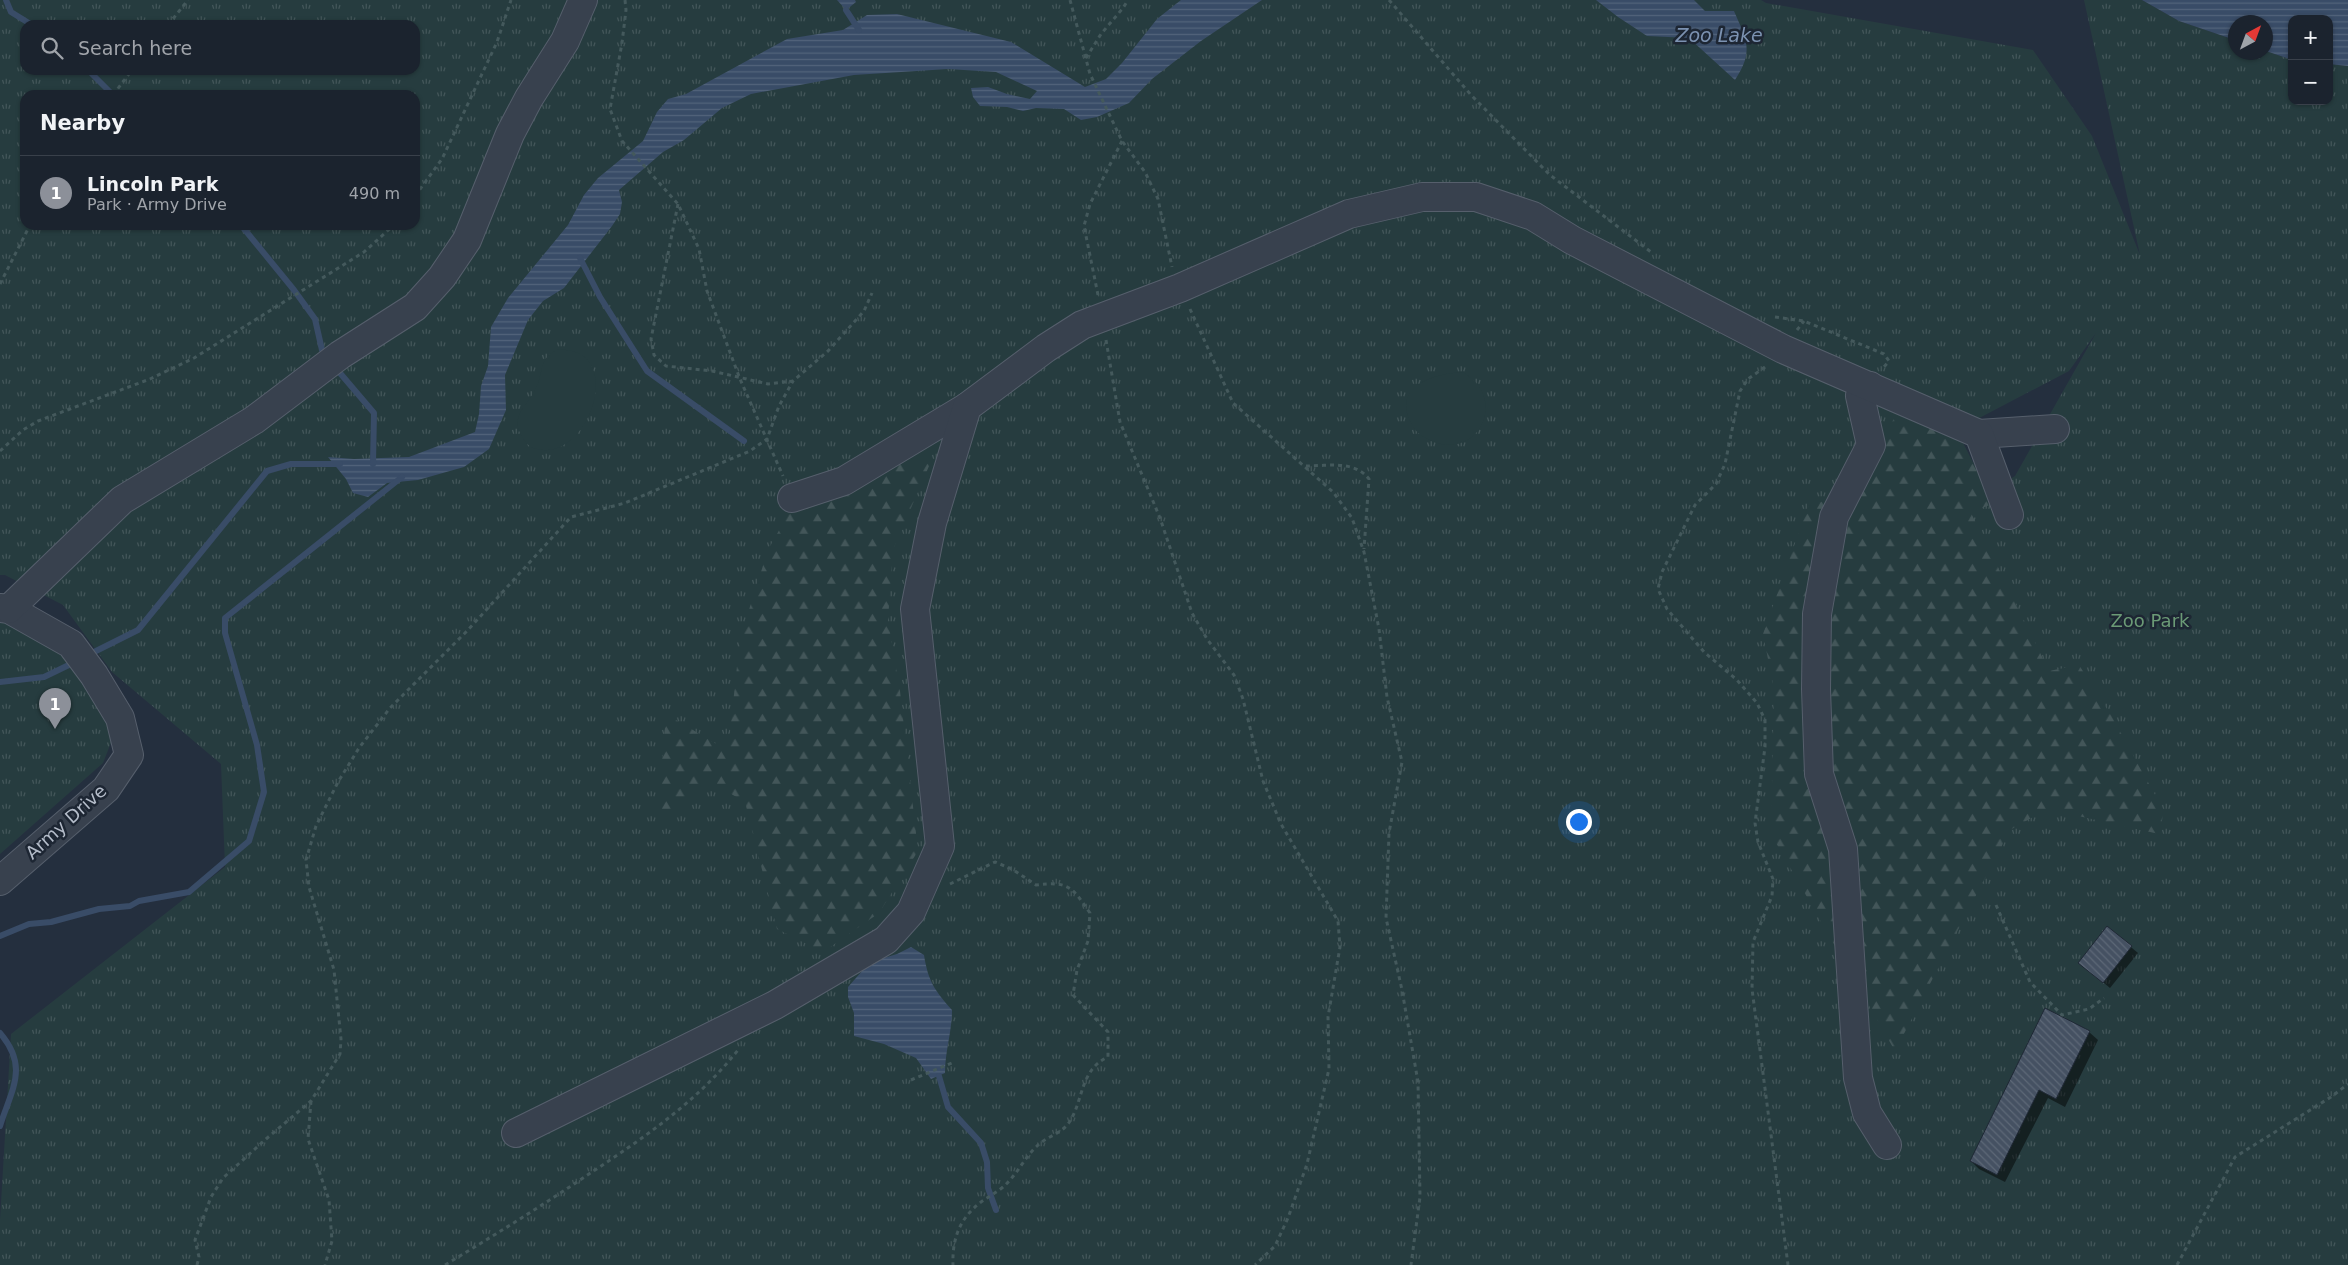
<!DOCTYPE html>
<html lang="en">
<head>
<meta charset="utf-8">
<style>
  body { margin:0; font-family:"DejaVu Sans",sans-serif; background:#282f3a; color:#f1f3f6 }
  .controls { position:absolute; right:15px; top:15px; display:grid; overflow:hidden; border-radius:10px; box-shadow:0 1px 4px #0004 }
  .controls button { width:45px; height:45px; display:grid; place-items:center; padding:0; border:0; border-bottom:1px solid #39404a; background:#1b232e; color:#f1f3f6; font:25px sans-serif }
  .compass { position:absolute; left:2228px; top:15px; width:45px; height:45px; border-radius:50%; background:#1b232e; box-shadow:0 1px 4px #0004; rotate:41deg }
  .you { position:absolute; left:1578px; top:821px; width:18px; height:18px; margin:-12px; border:4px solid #fff; border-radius:50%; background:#1a73e8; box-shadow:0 0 0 8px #1a73e833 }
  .badge { display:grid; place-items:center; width:32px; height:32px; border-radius:50%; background:#8c9099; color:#fff; font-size:16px; font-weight:700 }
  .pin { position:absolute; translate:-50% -41px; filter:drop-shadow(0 1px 2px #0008) }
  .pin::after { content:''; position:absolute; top:26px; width:18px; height:15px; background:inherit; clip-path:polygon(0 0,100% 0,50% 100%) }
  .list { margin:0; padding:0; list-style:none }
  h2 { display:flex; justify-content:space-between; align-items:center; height:65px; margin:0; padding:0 20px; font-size:21px }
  h2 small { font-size:16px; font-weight:400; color:#a0a4aa }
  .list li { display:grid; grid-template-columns:32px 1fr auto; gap:15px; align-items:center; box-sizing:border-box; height:75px; padding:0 20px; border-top:1px solid #39404a }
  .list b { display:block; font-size:19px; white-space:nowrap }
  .list p { margin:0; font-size:16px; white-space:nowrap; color:#a0a4aa }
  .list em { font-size:16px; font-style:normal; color:#a0a4aa }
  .icon { flex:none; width:28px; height:28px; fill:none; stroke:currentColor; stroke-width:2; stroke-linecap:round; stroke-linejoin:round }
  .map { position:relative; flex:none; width:2348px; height:1265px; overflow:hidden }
  .search { position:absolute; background:#1b232e; box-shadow:0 1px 4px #0004; left:20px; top:20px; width:400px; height:55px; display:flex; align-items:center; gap:12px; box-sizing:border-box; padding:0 18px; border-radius:15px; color:#a0a4aa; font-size:19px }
  .panel { position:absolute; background:#1b232e; box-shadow:0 1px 4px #0004; left:20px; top:90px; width:400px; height:140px; border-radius:15px }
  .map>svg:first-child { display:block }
</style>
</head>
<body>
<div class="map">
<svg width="2348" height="1265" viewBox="0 0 2348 1265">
  <defs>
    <pattern id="grass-tufts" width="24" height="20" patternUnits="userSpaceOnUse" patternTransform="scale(1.25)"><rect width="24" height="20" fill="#263c3f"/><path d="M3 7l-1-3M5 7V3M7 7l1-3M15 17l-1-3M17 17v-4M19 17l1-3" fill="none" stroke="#435659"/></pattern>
    <pattern id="forest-firs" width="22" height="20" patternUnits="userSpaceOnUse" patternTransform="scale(1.25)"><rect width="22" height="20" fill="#263c3f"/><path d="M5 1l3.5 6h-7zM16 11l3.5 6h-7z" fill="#435659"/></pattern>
    <pattern id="water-rules" width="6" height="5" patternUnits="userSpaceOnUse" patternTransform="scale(1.25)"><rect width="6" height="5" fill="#394c67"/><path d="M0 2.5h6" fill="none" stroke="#53647b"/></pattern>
    <pattern id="building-back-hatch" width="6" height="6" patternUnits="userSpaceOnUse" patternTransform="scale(1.25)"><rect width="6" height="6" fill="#455162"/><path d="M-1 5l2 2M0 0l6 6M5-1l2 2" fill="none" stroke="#5d6877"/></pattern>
  </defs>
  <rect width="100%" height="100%" fill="#242f3e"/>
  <g fill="url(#grass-tufts)" fill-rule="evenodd">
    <path d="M0 0H1761L1766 3 2033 50 2092 136 2140 255 2084 0H2142L2179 21 2235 40 2236 52H2266V51L2292 60V101H2329V64L2348 66V1265H0V1220L11 1034 225 867 221 764 112 672 63 605 5 575H0ZM25 25H415V70H25ZM25 95H415V225H25ZM2096 333 2015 476 1977 501 1886 467 2069 371Z"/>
    <path d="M0 611 60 641 108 717 112 740 103 763 0 854Z"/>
  </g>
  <g fill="url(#forest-firs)">
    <path d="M1898 412 1961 439 1994 503 1971 513 2049 671 2079 665 2112 717 2164 811 2159 834 2047 809 2010 830 1895 1051 1771 834 1774 689 1763 634 1809 504 1847 497Z"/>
    <path d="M932 459 893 550 888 620 900 691 918 851 879 913 823 952 777 929 745 802 709 781 657 819 666 714 728 751 740 638 768 550 791 509 905 461Z"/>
  </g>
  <g fill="#263c3f">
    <path d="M557 350C628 345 590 463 537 449 530 448 526 443 523 438 508 416 528 406 536 388 544 372 538 359 557 350Z"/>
    <path d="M1462 372C1509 397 1479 461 1432 441 1425 438 1418 434 1414 428 1388 388 1431 374 1462 372Z"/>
  </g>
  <g fill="url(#water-rules)">
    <path d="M837 0H855L856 2 846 10Z"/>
    <path d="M1181 0H1262L1201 41 1152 79 1129 103 1097 117 1081 120 1064 109 1036 108 1023 111 1007 107 980 106 973 97 971 88 988 87 1007 94 1030 99 1037 91 996 72 948 69 854 75 751 94 722 108 684 140 663 152 619 190 622 202 620 214 612 226 564 288 543 301 528 320 505 375 506 410 489 449 464 467 418 480 387 483 368 497 353 493 346 479 328 457 354 459 409 457 475 432 479 414 481 386 488 366 491 327 508 298 568 225 584 195 598 178 643 141 657 112 668 99 686 94 787 39 843 30 867 15 897 14 1011 42 1085 87 1106 79 1122 63 1157 19Z"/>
    <path d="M1596 0H1694L1705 11H1734C1747 41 1754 51 1735 80L1689 38 1647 36 1618 17Z"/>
    <path d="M2142 0H2348V66L2329 64V19H2292V60L2266 51V22H2236L2235 40 2179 21Z"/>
    <path d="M911 947 924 955C928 981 935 991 952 1010 952 1032 945 1051 945 1073L931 1079 916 1058 884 1044 854 1036V1013L848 997V987L870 962 897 954Z"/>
  </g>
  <g fill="#0007">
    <path d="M2108 928 2138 953 2110 988 2080 963Z"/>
    <path d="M2089 1032 2098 1040 2065 1107 2048 1098 2005 1182 1979 1169 1971 1161Z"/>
  </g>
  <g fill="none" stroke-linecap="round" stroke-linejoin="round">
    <g stroke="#394c67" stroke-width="6">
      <path d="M6 0 11 12 32 25"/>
      <path d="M846 10 859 30"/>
      <path d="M88 70 113 95"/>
      <path d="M241 225 294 290 315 319 322 350 326 356"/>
      <path d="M580 258 600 297 647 371 744 441"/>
      <path d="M334 366 374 413 373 464"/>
      <path d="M88 655 138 630 267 471 291 464H340"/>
      <path d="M0 682 44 677 75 662"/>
      <path d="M0 936 29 924 51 922 99 909 130 906 139 901 189 892 249 841 264 792 257 745 225 633V618L402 477"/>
      <path d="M0 1033C29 1067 12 1088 0 1126"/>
      <path d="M939 1076 948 1107 981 1143 987 1162 988 1188 996 1210"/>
    </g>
  </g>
  <g fill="url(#building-back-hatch)" stroke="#1f2835">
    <path d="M2107 926 2132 946 2103 983 2078 963Z"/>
    <path d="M2045 1008 2090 1031 2056 1099 2039 1090 1997 1175 1970 1161Z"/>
  </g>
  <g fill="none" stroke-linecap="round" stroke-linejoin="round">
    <defs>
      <g id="minor">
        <path d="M1870 386 1860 396 1871 445 1834 517 1817 614 1816 689 1819 774 1843 849 1858 1078 1867 1113 1887 1145"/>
        <path d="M1979 434 2055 429"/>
        <path d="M792 498 844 481 967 407"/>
        <path d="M0 608 9 609 71 644 94 675 120 718 129 755 106 789 0 881"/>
        <path d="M9 609 122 500 254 420 340 355 415 307 442 277 467 240 510 134 529 98 565 41 583 0"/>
        <path d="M516 1133 775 1005 886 940 911 912 940 846 915 609 932 523 967 407 1046 348 1082 325 1180 288 1349 214 1422 197H1476L1533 216 1572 240 1783 349 1979 434 2009 515"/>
      </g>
    </defs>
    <use href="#minor" stroke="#565f6c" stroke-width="30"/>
    <g stroke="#44595c" stroke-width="3" stroke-dasharray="4 4" stroke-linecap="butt">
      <path d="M625 0 626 10 622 43 610 109 622 141 678 204 699 249 707 291 740 379 783 476"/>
      <path d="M1070 0 1090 74 1122 141 1145 172 1158 199 1172 267"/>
      <path d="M1389 0 1471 95 1550 175 1651 252"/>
      <path d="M168 25 188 0"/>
      <path d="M1086 58 1101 34 1123 8 1128 0"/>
      <path d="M113 95 132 70"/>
      <path d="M415 196 442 159 497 42 511 0"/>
      <path d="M678 204 651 339 654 355 666 366 712 371 768 384 793 381 828 351 864 311 872 293"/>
      <path d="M0 284 30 225"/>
      <path d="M1098 295 1084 226 1090 204 1122 141"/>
      <path d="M1190 309 1233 403 1333 492 1352 518 1364 552 1379 629 1387 697 1402 762 1389 833 1386 918 1402 990 1418 1082 1420 1197 1411 1265"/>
      <path d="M1775 317 1804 321 1884 354 1889 361 1884 367"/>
      <path d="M1797 330 1804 321"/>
      <path d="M1106 340 1120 422 1160 518 1192 613 1207 639 1234 675 1243 699 1263 781 1281 824 1338 921 1340 947 1328 1017 1329 1069 1307 1164 1288 1218 1275 1246 1255 1265"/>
      <path d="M1765 367 1748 379 1740 391 1725 464 1716 484 1695 505 1662 572 1658 589 1667 609 1704 652 1737 680 1757 703 1765 720V747L1755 823 1758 842 1773 879 1772 896 1753 942 1752 989 1788 1265"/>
      <path d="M0 451 23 430 38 421 150 379 194 358 364 252 394 225"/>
      <path d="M1306 466C1328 466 1354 460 1369 479L1364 549"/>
      <path d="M950 884 995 862 1012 869 1036 885C1069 881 1072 887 1090 913L1088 941 1077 970 1073 995 1108 1032V1057C1079 1070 1084 1102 1068 1124 1060 1134 1046 1137 1037 1146 1024 1158 1017 1175 1003 1187 996 1193 988 1197 981 1202 960 1218 952 1238 953 1265"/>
      <path d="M1996 905 2030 982 2062 1015 2089 1009 2104 998"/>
      <path d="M911 1080 954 1062"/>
      <path d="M311 1101 308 1139 329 1200 332 1241 325 1265"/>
      <path d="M197 1265 199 1257 195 1240 211 1197 223 1178 266 1139 311 1101 340 1054 341 1039 334 970 309 887 306 860 316 826 338 782 359 748 390 708 467 631 571 517 625 503 750 451 767 439 779 406 793 381"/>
      <path d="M445 1265C493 1236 540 1207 586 1176 642 1139 696 1103 738 1050"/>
      <path d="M2177 1265 2235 1157 2331 1097 2348 1084"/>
    </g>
    <use href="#minor" stroke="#38414e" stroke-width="28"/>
  </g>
  <g text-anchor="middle" stroke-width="5" stroke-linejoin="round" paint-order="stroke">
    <g font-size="18" fill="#6b9a76" stroke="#1d2633">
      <text x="2150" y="627">Zoo Park</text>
    </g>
    <g font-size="18" fill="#b4bcc9" stroke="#1d2633">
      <text transform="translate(66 822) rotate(-42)" y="6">Army Drive</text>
    </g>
    <g font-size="19" font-style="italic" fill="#7c92b1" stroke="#1d2633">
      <text x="1719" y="42">Zoo Lake</text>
    </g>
  </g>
</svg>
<div class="controls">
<button>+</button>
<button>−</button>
</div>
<svg class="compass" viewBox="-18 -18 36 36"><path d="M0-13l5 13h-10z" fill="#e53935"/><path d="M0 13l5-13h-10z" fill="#a0a4aa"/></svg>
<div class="you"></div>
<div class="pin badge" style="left:55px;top:729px">1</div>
<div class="search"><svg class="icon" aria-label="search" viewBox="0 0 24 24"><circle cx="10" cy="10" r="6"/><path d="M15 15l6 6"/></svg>Search here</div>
<section class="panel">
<h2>Nearby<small></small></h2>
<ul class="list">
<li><span class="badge">1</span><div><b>Lincoln Park</b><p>Park · Army Drive</p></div><em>490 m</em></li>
</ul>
</section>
</div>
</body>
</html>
